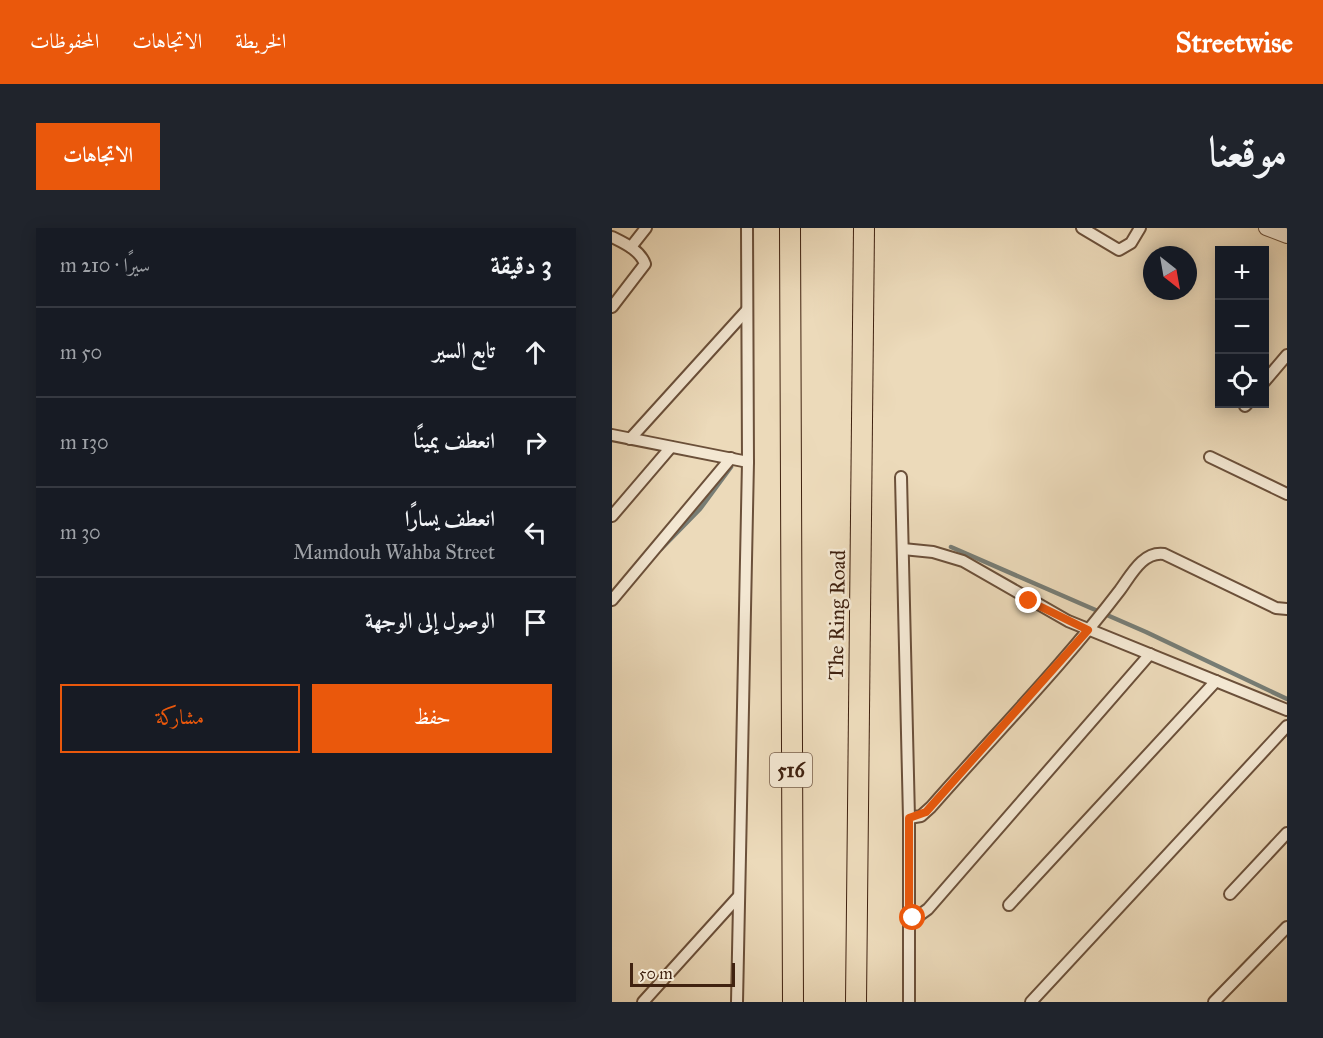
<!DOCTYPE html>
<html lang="ar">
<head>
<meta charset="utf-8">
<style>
  body { margin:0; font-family:"IM FELL Great Primer",Amiri,serif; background:#20242c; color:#f1f3f6; direction:rtl }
  .controls { position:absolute; right:18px; top:18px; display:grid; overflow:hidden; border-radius:0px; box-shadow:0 3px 15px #0003 }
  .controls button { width:54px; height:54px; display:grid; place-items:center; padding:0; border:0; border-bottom:2px solid #363941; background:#171b24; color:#f1f3f6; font:30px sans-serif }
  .compass { position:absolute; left:531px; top:18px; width:54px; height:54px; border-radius:50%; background:#171b24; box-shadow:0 3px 15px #0003; rotate:149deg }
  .scale { position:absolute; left:18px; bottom:15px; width:105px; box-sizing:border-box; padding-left:6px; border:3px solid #402210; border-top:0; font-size:16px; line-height:21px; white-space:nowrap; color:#402210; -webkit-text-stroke:4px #f3e7d2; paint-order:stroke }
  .stop { position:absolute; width:18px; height:18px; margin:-14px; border:4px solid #ea580c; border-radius:50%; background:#fff }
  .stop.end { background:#ea580c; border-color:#fff; box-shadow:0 2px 6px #0008 }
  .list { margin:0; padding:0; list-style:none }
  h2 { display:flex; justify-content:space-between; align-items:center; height:78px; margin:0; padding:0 24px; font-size:26px }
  h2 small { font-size:20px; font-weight:400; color:#9ea1a6 }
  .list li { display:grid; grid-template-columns:39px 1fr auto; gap:18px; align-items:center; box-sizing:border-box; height:90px; padding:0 24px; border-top:2px solid #363941 }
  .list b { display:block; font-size:22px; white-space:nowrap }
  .list p { margin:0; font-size:20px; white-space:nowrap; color:#9ea1a6 }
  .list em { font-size:20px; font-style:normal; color:#9ea1a6 }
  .actions { display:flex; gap:12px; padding:18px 24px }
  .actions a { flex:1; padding:14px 0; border:2px solid #ea580c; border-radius:0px; text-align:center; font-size:21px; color:#ea580c }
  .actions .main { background:#ea580c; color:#fff }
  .icon { flex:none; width:33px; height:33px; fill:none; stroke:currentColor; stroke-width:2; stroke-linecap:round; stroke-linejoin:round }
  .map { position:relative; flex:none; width:675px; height:774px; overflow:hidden; direction:ltr; border-radius:0px }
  header { display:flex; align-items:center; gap:36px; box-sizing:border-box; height:84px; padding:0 30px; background:#ea580c; color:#fff }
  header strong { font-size:28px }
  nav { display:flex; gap:33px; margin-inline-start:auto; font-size:21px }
  .intro { display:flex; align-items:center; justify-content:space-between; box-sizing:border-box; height:144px; padding:0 36px }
  h1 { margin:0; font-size:42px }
  .button { padding:15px 27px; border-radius:0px; background:#ea580c; color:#fff; font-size:21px; font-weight:700 }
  main { display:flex; gap:36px; padding:0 36px }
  aside { flex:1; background:#171b24; border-radius:0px; box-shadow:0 3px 15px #0003 }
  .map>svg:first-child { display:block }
</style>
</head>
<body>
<header>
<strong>Streetwise</strong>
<nav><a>الخريطة</a><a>الاتجاهات</a><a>المحفوظات</a></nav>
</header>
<div class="intro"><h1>موقعنا</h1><a class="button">الاتجاهات</a></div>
<main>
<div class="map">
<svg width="675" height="774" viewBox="0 0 675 774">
  <rect width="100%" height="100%" fill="#ecdaba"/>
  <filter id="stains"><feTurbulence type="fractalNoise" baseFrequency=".00333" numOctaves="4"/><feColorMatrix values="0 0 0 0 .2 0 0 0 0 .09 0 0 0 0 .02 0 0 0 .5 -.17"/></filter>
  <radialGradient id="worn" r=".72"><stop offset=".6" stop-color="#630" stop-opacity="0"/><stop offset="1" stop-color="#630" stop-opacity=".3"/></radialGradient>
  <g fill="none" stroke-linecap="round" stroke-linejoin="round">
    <g stroke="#777d75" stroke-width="4.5">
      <path d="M339 319 534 404 675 471"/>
      <path d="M49 321 88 281 119 239"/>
    </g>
    <defs>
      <g id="minor">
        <path d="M470 0 507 22 519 15 528 0"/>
        <path d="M0 9C12 15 28 22 33 36L0 79"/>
        <path d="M19 19 34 0"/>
        <path d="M652 154 675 127"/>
        <path d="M633 178 635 176"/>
        <path d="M0 207 136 234"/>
        <path d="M18 211 135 82"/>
        <path d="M598 229 675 266"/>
        <path d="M289 249 297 590V774"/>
        <path d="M0 288 59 219"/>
        <path d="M291 321 321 324 351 333 456 393 675 482"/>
        <path d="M0 372 119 230"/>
        <path d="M297 590 309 588 319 579C382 507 450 438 508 362 519 347 531 323 552 326L664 380 675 381"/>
        <path d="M618 666 675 605"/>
        <path d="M397 677 604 453"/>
        <path d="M297 690 305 689 316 681 538 426"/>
        <path d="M31 774 126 669"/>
        <path d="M125 774 136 234 135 0"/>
        <path d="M419 774 675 498"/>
        <path d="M602 774 675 699"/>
      </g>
      <path id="tertiary" d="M654 0 675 8"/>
      <g id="motorway">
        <path d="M178 0 181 774"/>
        <path d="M244 774 252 0"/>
      </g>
    </defs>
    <use href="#minor" stroke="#6b503a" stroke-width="14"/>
    <use href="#tertiary" stroke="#6b503a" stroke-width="16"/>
    <use href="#motorway" stroke="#402210" stroke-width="22"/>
    <use href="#minor" stroke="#f3e7d2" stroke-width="10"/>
    <use href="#tertiary" stroke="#f3e7d2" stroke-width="14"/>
    <use href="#motorway" stroke="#ecdaba" stroke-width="20"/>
  </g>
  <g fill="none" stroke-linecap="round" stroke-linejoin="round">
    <path stroke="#ea580c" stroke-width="8" d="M301 690H297V590L314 584 476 402 417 373"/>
  </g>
  <g text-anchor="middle" stroke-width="5" stroke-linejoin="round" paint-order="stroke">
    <rect fill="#f3e7d2" stroke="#765d4a" stroke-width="1.5" x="158" y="525" width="42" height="34" rx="4.5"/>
    <g font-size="20" font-weight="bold" fill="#402210">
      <text x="179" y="549">516</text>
    </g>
    <g font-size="21" fill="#402210" stroke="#f3e7d2">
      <text transform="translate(225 387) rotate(-89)" y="7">The Ring Road</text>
    </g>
  </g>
  <rect width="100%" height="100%" filter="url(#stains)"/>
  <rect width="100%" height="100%" fill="url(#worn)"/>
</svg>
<div class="controls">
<button>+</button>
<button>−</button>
<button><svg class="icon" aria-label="locate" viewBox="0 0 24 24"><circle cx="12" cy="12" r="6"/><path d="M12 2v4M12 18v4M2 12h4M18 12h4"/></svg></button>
</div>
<svg class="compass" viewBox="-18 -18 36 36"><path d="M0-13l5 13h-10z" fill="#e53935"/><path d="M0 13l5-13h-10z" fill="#9ea1a6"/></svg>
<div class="scale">50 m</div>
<div class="stop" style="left:301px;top:690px"></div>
<div class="stop end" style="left:417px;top:373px"></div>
</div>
<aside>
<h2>3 دقيقة<small>سيرًا · 210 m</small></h2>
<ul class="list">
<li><svg class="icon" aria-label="ahead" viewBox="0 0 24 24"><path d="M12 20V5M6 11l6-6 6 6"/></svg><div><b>تابع السير</b></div><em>50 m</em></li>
<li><svg class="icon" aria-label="right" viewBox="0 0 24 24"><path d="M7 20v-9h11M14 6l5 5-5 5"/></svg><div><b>انعطف يمينًا</b></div><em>130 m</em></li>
<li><svg class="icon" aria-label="left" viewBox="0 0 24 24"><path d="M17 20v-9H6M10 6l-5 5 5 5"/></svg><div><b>انعطف يسارًا</b><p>Mamdouh Wahba Street</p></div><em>30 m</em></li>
<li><svg class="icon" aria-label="arrive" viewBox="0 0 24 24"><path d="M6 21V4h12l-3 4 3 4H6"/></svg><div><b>الوصول إلى الوجهة</b></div></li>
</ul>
<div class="actions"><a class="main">حفظ</a><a>مشاركة</a></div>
</aside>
</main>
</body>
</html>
